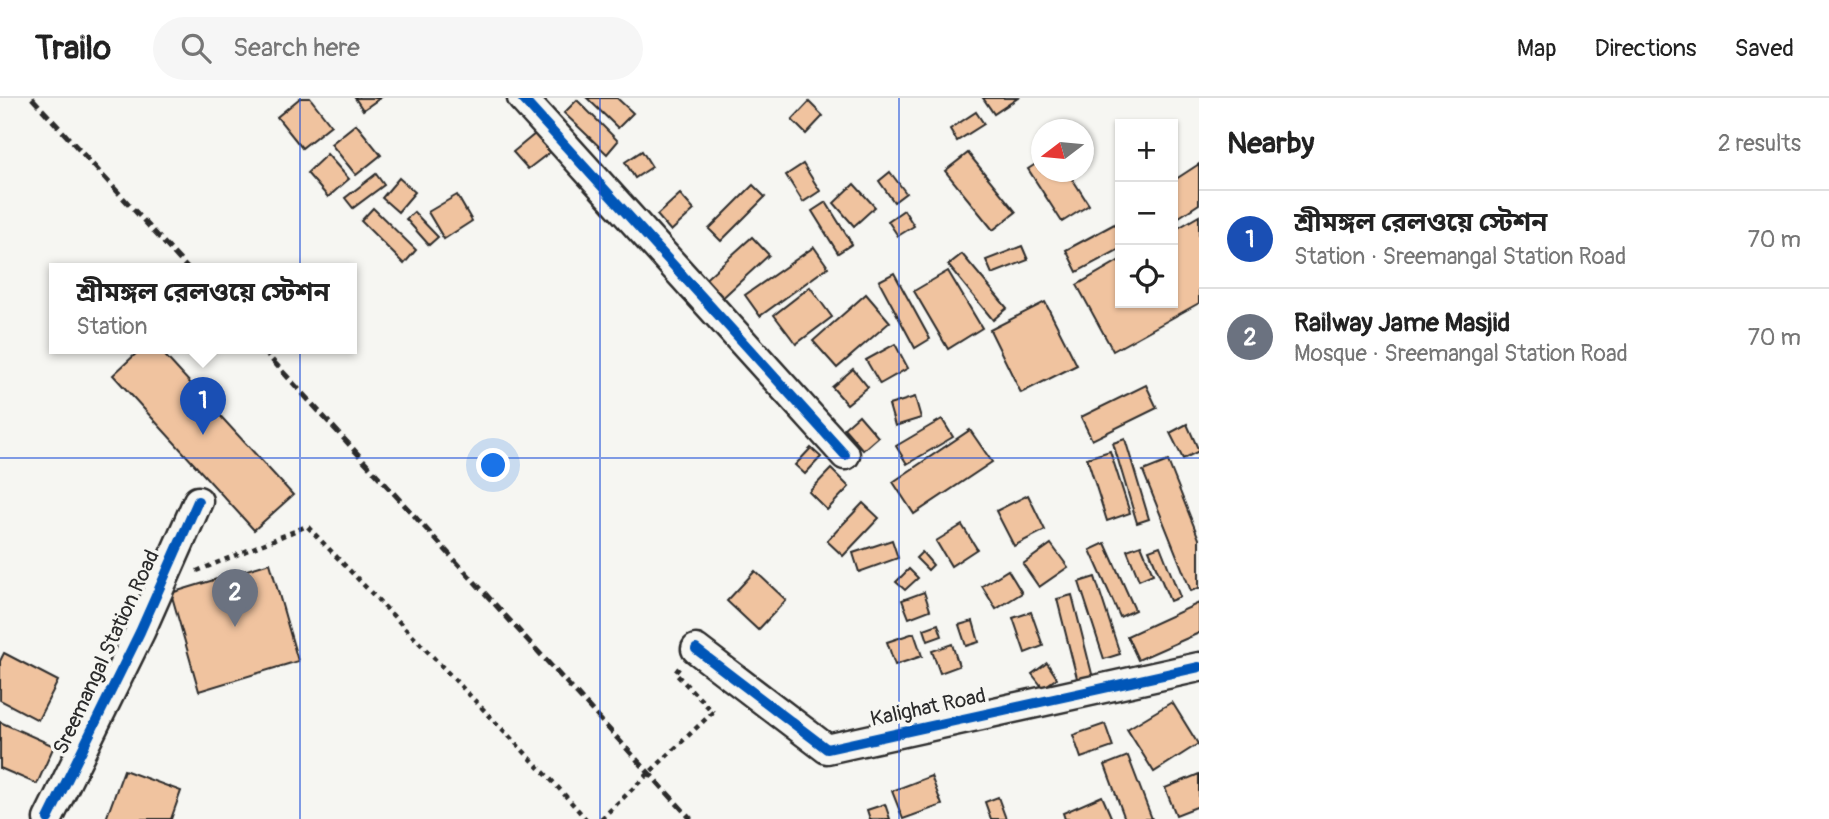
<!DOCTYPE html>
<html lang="en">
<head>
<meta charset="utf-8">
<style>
  body { margin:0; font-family:Pangolin,"Noto Sans Bengali",sans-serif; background:#f6f6f6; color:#222 }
  .controls { position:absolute; right:21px; top:21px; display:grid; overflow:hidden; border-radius:0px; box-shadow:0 2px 5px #0004 }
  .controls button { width:63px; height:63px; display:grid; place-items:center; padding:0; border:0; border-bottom:2px solid #e0e0e0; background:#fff; color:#222; font:35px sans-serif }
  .compass { position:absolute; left:1031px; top:21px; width:63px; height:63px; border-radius:50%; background:#fff; box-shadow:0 2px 5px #0004; rotate:254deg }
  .you { position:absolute; left:494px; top:368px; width:24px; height:24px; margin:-18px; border:5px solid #fff; border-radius:50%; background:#1a73e8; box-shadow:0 0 0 10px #1a73e833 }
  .badge { display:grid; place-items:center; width:46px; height:46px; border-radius:50%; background:#2b2b2b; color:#fff; font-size:23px; font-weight:700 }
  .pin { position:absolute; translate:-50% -58px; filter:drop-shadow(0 2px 4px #0008) }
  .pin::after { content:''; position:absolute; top:37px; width:24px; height:21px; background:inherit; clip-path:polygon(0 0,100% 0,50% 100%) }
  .popup { position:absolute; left:49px; top:165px; width:308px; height:91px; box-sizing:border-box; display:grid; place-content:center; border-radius:0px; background:#fff; filter:drop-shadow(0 2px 5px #0005); font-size:23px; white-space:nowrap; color:#767676 }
  .popup b { font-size:26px; color:#222 }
  .popup::after { content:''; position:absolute; left:50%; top:100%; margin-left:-14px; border:14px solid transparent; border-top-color:#fff }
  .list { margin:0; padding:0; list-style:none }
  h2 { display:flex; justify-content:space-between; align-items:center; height:91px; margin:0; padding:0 28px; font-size:30px }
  h2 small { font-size:23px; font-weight:400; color:#767676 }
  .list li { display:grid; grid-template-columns:46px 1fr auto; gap:21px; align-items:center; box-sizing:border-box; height:98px; padding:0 28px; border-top:2px solid #e0e0e0 }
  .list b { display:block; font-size:26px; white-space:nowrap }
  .list p { margin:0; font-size:23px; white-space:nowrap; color:#767676 }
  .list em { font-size:23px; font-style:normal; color:#767676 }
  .icon { flex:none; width:38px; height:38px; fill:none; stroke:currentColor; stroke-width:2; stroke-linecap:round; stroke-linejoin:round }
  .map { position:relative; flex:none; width:1199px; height:721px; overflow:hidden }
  header { display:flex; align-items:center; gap:42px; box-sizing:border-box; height:98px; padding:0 35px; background:#fff; border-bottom:2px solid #e0e0e0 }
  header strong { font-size:33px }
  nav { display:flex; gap:38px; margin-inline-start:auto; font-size:24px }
  .search { width:490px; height:63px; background:#f6f6f6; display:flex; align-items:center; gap:18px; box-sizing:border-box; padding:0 24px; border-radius:38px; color:#767676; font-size:26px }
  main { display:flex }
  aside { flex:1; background:#fff }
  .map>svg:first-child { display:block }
</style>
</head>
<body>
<header>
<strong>Trailo</strong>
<div class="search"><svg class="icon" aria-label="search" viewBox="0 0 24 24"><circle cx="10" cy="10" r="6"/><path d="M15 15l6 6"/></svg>Search here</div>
<nav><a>Map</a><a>Directions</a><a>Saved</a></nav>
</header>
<main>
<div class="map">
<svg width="1199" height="721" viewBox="0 0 1199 721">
  <rect width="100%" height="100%" fill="#f6f6f2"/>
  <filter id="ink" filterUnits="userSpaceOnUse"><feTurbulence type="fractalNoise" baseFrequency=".0143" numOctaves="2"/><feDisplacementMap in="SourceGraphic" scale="14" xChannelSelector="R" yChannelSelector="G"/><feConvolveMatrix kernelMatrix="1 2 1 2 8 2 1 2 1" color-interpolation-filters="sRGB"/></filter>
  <g filter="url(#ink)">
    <g fill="#f0c39f" stroke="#2b2b2b" stroke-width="2">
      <path d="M300 0H310L331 27 302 50 277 19Z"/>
      <path d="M355 0H380L363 12Z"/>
      <path d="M587 0H617L633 15 618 30Z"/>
      <path d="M983 0H1018L994 16Z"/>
      <path d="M577 2 618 43 607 56 564 15Z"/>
      <path d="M809 4 823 18 806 36 792 22Z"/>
      <path d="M976 14 984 26 957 43 950 31Z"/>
      <path d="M356 26 381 57 356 77 331 46Z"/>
      <path d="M535 36 550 54 528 71 513 54Z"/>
      <path d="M642 53 652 69 635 80 625 64Z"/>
      <path d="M968 55 1016 114 993 132 945 73Z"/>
      <path d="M327 56 349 81 328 99 307 75Z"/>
      <path d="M1042 62V74H1068L1089 107 1062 124 1028 71Z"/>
      <path d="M803 66 820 93 803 104 786 77Z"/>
      <path d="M1199 66V106L1173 123V83Z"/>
      <path d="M890 74 906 95 894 104 879 83Z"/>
      <path d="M376 76 384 87 353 110 345 100Z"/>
      <path d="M399 80 415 94 398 114 382 100Z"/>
      <path d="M854 86 875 109 854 128 834 105Z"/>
      <path d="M753 87 765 99 721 143 709 131Z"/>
      <path d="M680 96 694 112 671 133 657 117Z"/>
      <path d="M457 97 472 123 444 141 428 114Z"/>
      <path d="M826 104 852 146 838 155 812 113Z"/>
      <path d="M373 110 416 152 404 166 361 123Z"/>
      <path d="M904 112 914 128 898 138 888 123Z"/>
      <path d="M414 114 438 139 429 147 406 121Z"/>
      <path d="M1199 118V205L1113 253 1077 187 1120 162V205H1173V133Z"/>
      <path d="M1120 123V151L1077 174 1066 152Z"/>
      <path d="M752 139 769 157 717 205 700 186Z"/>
      <path d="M1022 148 1028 162 992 176 986 162Z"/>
      <path d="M814 149 828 169 760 218 745 197Z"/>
      <path d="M962 156 1007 210 993 222 948 167Z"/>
      <path d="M948 173 982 230 948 251 914 193Z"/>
      <path d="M894 175 930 241 915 250 879 183Z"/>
      <path d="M810 189 832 219 796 246 774 217Z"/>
      <path d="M866 196 890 224 837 270 813 243Z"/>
      <path d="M1045 204 1077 267 1021 295 990 232Z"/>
      <path d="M895 246 908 270 880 286 866 262Z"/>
      <path d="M141 251H159L293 397 254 432 113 277Z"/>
      <path d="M853 271 868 289 847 306 832 289Z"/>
      <path d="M1146 287 1157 310 1092 342 1081 319Z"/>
      <path d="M915 299 921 320 895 328 889 307Z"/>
      <path d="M859 317 878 339 863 352 844 330Z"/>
      <path d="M942 321 953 339 907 366 896 348Z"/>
      <path d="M1187 326 1199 353 1183 361 1170 335Z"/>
      <path d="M970 332 992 364 914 416 893 384Z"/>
      <path d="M1125 341 1149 421 1137 425 1113 345Z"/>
      <path d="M811 350 821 359 805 376 795 367Z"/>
      <path d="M1110 353 1130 415 1107 423 1087 360Z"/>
      <path d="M1168 363 1199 441V490L1191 493 1143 373Z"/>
      <path d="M831 371 849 389 827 412 809 394Z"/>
      <path d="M1028 397 1045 432 1014 448 996 413Z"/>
      <path d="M863 405 879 420 843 458 827 443Z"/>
      <path d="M962 427 977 451 951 468 936 443Z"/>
      <path d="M892 442 898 460 859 474 853 455Z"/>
      <path d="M1105 445 1135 512 1120 519 1090 452Z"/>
      <path d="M1051 446 1068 469 1039 489 1023 466Z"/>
      <path d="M1141 447 1153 476 1139 482 1127 452Z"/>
      <path d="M1160 448 1180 499 1170 503 1149 452Z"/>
      <path d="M922 454 933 467 928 472 916 460Z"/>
      <path d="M270 465 298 563 199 593 171 495Z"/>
      <path d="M909 471 918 480 905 492 896 484Z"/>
      <path d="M1008 472 1022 495 996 511 982 488Z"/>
      <path d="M755 473 786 502 758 532 727 503Z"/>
      <path d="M1095 479 1120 556 1104 561 1079 484Z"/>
      <path d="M924 494 930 512 909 520 902 502Z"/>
      <path d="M1072 497 1093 580 1078 584 1057 501Z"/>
      <path d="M1199 505V535L1138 562 1127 538Z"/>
      <path d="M1031 514 1043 548 1025 555 1013 520Z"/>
      <path d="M973 523 979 544 966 548 959 527Z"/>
      <path d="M938 526 942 538 928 543 924 531Z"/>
      <path d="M914 535 922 558 895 567 887 544Z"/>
      <path d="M952 546 959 568 940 575 932 553Z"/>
      <path d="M4 555 58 583 38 622 0 602V563Z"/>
      <path d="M1047 565 1057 580 1043 590 1032 576Z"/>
      <path d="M1172 604 1198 646 1154 674 1127 631Z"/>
      <path d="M0 624 54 648 37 686 0 670Z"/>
      <path d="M1105 626 1113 649 1081 660 1073 637Z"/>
      <path d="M1128 658 1152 721H1125L1105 667Z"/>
      <path d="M124 672 181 693 171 721H106Z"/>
      <path d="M1199 676V708L1176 717 1165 690Z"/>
      <path d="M931 678 942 707 903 721 892 693Z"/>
      <path d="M1102 698 1112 721H1065L1063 715Z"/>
      <path d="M998 699 1006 721H991L985 704Z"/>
      <path d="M885 706 890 721H870L867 712Z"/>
    </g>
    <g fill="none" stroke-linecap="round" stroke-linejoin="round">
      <defs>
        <g id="minor">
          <path d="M522 0 845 357"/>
          <path d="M696 551 827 651 1199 569"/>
          <path d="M48 721 140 534 198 403"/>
        </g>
      </defs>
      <use href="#minor" stroke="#2b2b2b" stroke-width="33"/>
      <g stroke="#2b2b2b" stroke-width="4.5" stroke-dasharray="5 5" stroke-linecap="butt">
        <path d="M197 473 307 428 556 687 586 721"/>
        <path d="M679 570 675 575 713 614"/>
      </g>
      <use href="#minor" stroke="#f6f6f2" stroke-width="28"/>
      <g stroke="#2b2b2b" stroke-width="5" stroke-dasharray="10 5" stroke-linecap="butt">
        <path d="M32 0 188 171"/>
        <path d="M262 251 691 721"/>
      </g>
      <path stroke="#2b2b2b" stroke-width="4.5" stroke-dasharray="5 5" stroke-linecap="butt" d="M601 721 713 614"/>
      <defs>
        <g id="cycleway">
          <path d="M522 0 845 357"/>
          <path d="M696 551 827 651 1199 569"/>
          <path d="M48 721 140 534 198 403"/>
        </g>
      </defs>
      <use href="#cycleway" stroke="#f6f6f2" stroke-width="15"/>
      <use href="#cycleway" stroke="#0057b8" stroke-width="10"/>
    </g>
  </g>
  <path fill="none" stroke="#1d4ed8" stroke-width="2" stroke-opacity="0.55" d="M300 0V721M600 0V721M899 0V721M0 360H1199"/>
  <g text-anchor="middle" stroke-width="7" stroke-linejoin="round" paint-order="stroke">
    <g font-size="21" fill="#2b2b2b" stroke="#f6f6f2">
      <text transform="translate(106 554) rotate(-65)" y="7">Sreemangal Station Road</text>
      <text transform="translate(928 609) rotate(-12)" y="7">Kalighat Road</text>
    </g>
  </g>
</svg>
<div class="controls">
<button>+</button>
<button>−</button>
<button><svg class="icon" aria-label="locate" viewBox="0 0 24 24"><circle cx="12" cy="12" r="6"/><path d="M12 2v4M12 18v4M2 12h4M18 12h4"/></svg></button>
</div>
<svg class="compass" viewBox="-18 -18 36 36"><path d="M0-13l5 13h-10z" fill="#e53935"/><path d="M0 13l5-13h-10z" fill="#767676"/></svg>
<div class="you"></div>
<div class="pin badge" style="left:203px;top:337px;background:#1a4fb4">1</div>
<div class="popup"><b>শ্রীমঙ্গল রেলওয়ে স্টেশন</b>Station</div>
<div class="pin badge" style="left:235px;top:529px;background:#6b7280">2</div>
</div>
<aside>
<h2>Nearby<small>2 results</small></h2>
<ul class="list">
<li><span class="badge" style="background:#1a4fb4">1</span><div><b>শ্রীমঙ্গল রেলওয়ে স্টেশন</b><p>Station · Sreemangal Station Road</p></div><em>70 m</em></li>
<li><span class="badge" style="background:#6b7280">2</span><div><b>Railway Jame Masjid</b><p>Mosque · Sreemangal Station Road</p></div><em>70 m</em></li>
</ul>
</aside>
</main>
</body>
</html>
